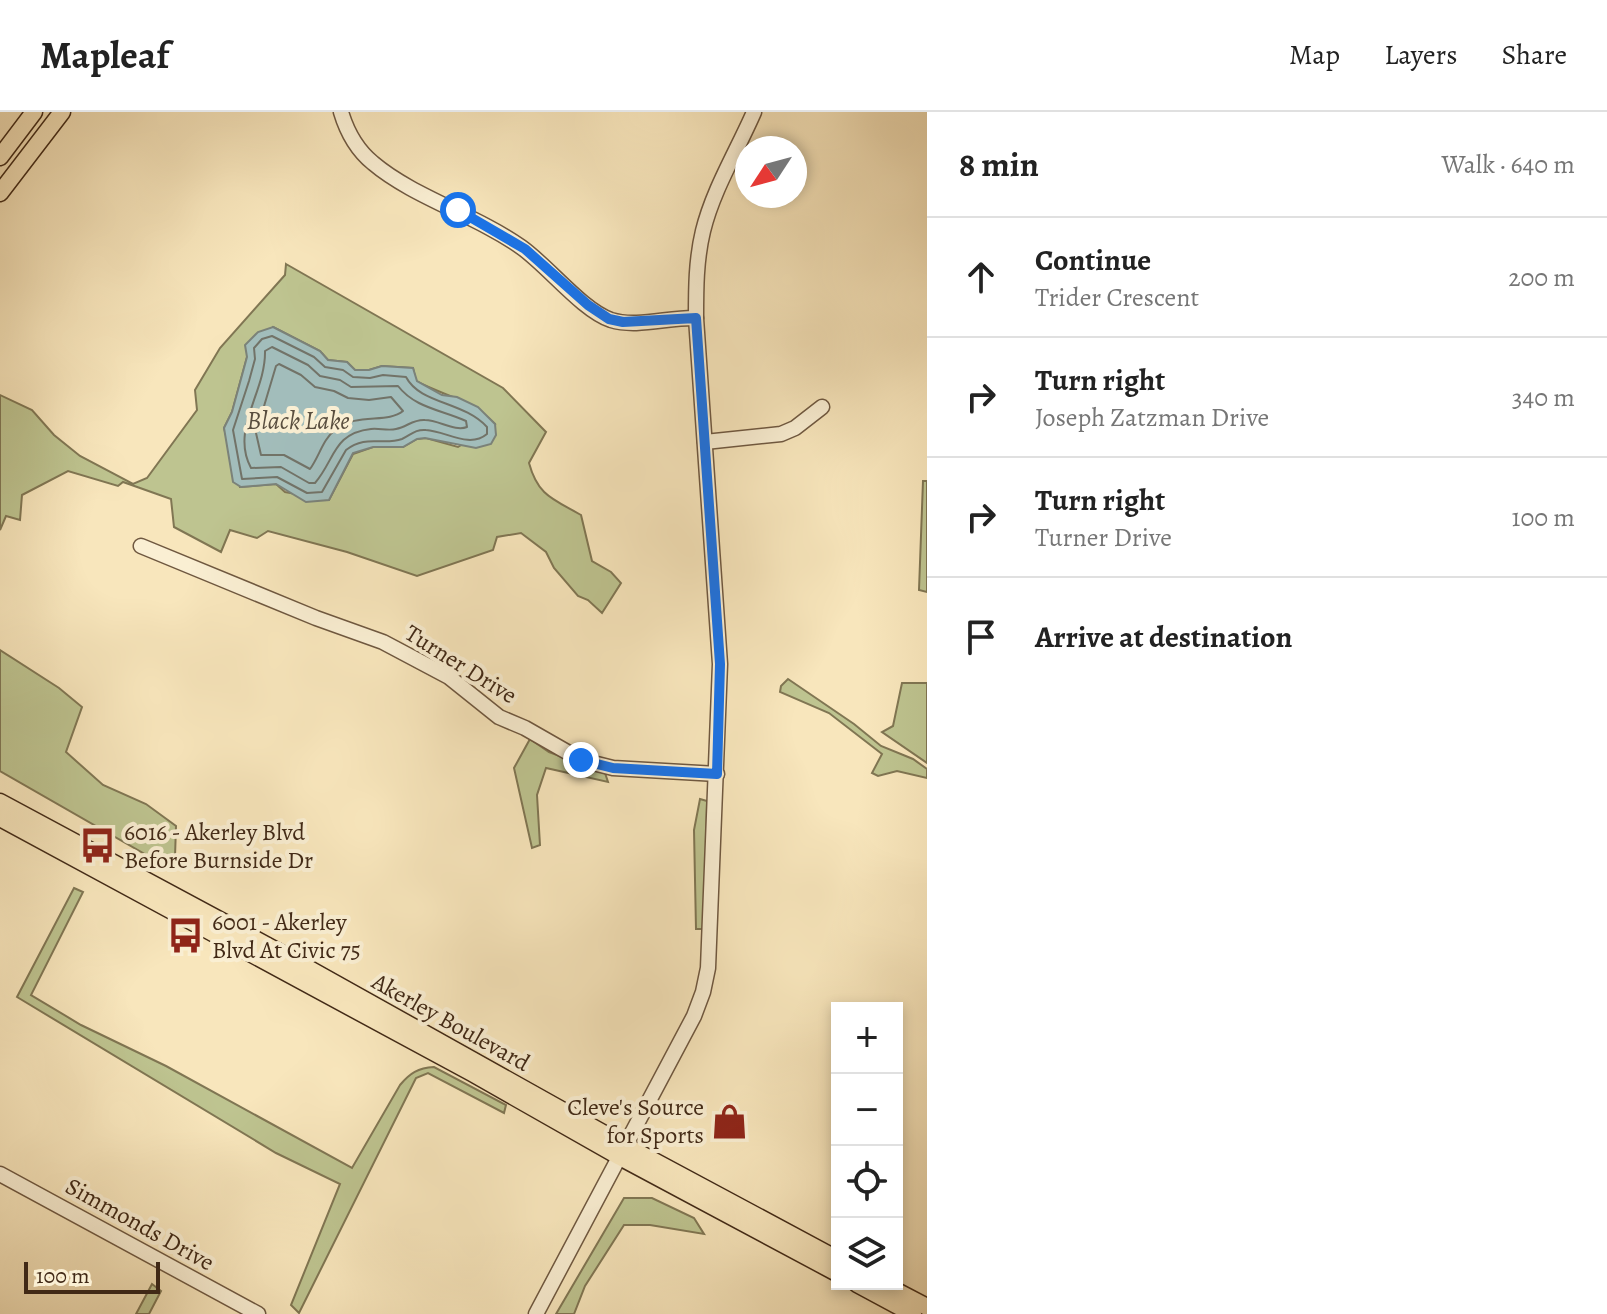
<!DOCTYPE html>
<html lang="en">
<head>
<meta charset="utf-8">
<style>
  body { margin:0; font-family:Alegreya,serif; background:#f6f6f6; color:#222 }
  .controls { position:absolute; right:24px; bottom:24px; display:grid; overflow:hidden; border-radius:0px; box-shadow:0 4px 12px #0003 }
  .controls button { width:72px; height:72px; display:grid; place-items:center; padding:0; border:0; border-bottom:2px solid #e0e0e0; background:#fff; color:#222; font:40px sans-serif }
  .compass { position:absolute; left:735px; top:24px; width:72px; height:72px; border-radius:50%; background:#fff; box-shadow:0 4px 12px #0003; rotate:234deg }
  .scale { position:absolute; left:24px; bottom:20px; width:136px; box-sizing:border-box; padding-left:8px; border:4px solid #412916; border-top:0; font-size:22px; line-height:28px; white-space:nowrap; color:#412916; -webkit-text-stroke:6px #faefd3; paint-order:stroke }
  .stop { position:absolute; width:24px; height:24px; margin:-18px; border:6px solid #1a73e8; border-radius:50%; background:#fff }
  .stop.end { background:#1a73e8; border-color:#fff; box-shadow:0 2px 8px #0008 }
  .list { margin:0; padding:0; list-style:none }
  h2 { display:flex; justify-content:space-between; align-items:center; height:104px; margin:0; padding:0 32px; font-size:34px }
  h2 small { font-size:26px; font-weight:400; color:#767676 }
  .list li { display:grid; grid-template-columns:52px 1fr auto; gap:24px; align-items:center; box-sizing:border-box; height:120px; padding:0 32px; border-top:2px solid #e0e0e0 }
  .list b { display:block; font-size:30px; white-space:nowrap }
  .list p { margin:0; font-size:26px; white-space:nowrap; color:#767676 }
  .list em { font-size:26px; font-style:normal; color:#767676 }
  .icon { flex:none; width:44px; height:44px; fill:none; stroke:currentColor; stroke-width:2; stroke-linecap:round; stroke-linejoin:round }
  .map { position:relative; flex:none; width:927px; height:1202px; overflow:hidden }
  header { display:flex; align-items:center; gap:48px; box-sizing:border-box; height:112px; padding:0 40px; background:#fff; border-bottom:2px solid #e0e0e0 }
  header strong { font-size:38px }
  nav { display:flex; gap:44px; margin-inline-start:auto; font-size:28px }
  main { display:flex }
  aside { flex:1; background:#fff }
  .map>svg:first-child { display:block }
</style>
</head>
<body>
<header>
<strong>Mapleaf</strong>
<nav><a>Map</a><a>Layers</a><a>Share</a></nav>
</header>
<main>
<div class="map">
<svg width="927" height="1202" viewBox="0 0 927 1202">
  <rect width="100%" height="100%" fill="#f8e6bc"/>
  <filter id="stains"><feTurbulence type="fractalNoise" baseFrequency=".0025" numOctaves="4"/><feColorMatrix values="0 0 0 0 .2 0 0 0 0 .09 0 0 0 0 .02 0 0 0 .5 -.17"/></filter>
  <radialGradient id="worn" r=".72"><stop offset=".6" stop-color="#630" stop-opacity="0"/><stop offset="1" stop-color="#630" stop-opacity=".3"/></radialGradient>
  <g fill="#bec490" stroke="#807653" stroke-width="2" fill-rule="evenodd">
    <path d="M286 152 503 276 546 320 529 351C538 384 553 387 581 403L592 449 611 460 621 471 602 501 588 488 578 484 554 456 546 440 521 421 497 425 493 438 417 464 347 440 268 419 257 426 230 418 221 440 174 415 171 387 123 370 118 374 68 359 22 383 20 408 6 404 0 418V283L32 298 54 323 80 344 133 372 147 366 197 298 195 278 220 236 285 163ZM273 215 320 239 328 248 347 250 355 258H369L382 254 413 256 416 269C444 284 473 288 495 312L458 335 426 326 417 327 403 335H373L353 342 329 388 285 380 276 372 240 375 224 316 232 300 247 245Z"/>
    <path d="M923 369H927V480L919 478Z"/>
    <path d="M0 538 59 576 82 595 66 640 103 673 146 692 176 714 175 745 171 757 0 659Z"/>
    <path d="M788 567 854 612 881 634 913 647 927 657V666L897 659 878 664 872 661 882 642 829 601 780 580 781 574Z"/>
    <path d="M902 571H927V651L882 620 893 614Z"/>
    <path d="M530 627 549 640 605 661 608 670 546 656 537 683 540 733 532 736 514 656Z"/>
    <path d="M700 687 707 689 705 817H696L694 718Z"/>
    <path d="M74 776 83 780 31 883 81 913 166 954 352 1056 400 973C410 961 418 956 434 955L506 993 504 1001 428 961 416 966 299 1201 291 1193 340 1072 276 1041 17 885Z"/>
    <path d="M624 1086H652L694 1106 704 1122 650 1113H624L585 1174 574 1202H556Z"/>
    <path d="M152 1172 161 1179 149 1202H136Z"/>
  </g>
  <path fill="#a2bdbb" stroke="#7b8279" stroke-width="2" d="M273 215 320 239 328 248 347 250 355 258H369L382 254 413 256 417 269 442 283 457 285 478 295 495 312 496 323 491 332 476 336 425 326 417 327 403 335H373L353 341 329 388 306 390 276 372 241 375 233 370 224 316 232 300 247 245 245 233 258 220Z"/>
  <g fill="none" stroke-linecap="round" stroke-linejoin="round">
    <g stroke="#727368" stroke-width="2">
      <path d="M272 224 314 245 325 255 343 258 353 265 370 266 383 263 406 265C420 292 463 289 487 315V322C469 337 446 319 426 318 415 317 411 323 402 327 383 334 366 322 346 338L322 380 307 381 277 365 242 367 233 318 249 269 255 247 254 236 262 227Z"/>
      <path d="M272 235 308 253 320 264 340 268 351 275 398 274C415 296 442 298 466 309L467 315C455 320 439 308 425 308 413 307 407 315 396 317 388 319 379 316 371 317 333 321 335 348 315 371H309L281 355 251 356C230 317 266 280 265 239Z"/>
      <path d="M279 252 301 263 315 275 334 279 348 286 369 288 391 285 403 299C387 312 357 300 335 318 323 327 319 345 310 357L284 343H261L256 321 276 254Z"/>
    </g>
    <defs>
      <g id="minor">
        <path d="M341 0C347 20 357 38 373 51 413 85 476 103 521 135 548 154 582 198 611 208 637 216 669 205 696 206"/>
        <path d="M705 330 781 322 795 316 822 295"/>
        <path d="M141 434 316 506 383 530 449 565 499 605 525 616 581 648 613 656 717 662"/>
        <path d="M0 1062 258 1202"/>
        <path d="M536 1202 694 904 703 880 708 856 720 552 696 206C696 177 696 148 703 119 713 78 737 39 754 0"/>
      </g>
      <g id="major">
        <path d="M0 45 34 0"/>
        <path d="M0 81 62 0"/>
        <path d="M0 690 279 840 626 1034 837 1147"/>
        <path d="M0 706 472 961 620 1045 837 1161"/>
        <path d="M857 1172 913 1202"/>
        <path d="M883 1172 927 1195"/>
      </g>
    </defs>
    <use href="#minor" stroke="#6f5840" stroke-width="17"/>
    <use href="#major" stroke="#412916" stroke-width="19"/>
    <use href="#minor" stroke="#faefd3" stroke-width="14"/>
    <use href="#major" stroke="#f8e6bc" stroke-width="16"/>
  </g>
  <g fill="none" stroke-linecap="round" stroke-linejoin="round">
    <path stroke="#1a73e8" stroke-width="10" d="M458 98 525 137 588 193 609 207 623 210 696 206 720 552 717 662 613 656 581 648"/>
  </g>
  <defs>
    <symbol id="bus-bare" viewBox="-9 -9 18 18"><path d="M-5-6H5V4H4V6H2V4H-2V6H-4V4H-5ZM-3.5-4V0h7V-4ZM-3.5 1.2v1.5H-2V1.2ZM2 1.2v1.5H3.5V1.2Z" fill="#8f2418" stroke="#faefd3" stroke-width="2.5" paint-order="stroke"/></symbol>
    <symbol id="shop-bare" viewBox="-9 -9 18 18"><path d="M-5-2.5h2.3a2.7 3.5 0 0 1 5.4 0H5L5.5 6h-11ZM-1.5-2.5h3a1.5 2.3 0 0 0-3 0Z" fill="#8f2418" stroke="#faefd3" stroke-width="2.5" paint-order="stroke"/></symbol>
  </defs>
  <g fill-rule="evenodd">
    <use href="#bus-bare" x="72" y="708" width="51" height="51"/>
    <use href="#bus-bare" x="160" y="798" width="51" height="51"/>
    <use href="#shop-bare" x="704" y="984" width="51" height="51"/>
  </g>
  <g text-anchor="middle" stroke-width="8" stroke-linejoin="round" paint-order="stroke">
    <g font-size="24" fill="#412916" stroke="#faefd3">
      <text transform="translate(461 552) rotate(32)" y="8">Turner Drive</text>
      <text transform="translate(451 910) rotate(29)" y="8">Akerley Boulevard</text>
      <text transform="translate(140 1112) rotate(29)" y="8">Simmonds Drive</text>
    </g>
    <g font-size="24" fill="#412916" stroke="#faefd3" text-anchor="start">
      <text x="124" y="728">6016 - Akerley Blvd<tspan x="124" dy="28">Before Burnside Dr</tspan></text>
      <text x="212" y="818">6001 - Akerley<tspan x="212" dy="28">Blvd At Civic 75</tspan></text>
      <text x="704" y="1003" text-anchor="end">Cleve's Source<tspan x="704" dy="28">for Sports</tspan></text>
    </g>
    <g font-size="26" font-style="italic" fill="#594e3f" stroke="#faefd3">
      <text x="298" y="317">Black Lake</text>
    </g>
  </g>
  <rect width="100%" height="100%" filter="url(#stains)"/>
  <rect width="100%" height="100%" fill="url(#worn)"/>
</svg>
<div class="controls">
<button>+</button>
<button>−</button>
<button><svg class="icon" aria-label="locate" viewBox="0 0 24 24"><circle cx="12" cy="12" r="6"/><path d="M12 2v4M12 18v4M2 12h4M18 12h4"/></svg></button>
<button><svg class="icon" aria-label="layers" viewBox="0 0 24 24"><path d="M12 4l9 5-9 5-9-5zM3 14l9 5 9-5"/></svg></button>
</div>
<svg class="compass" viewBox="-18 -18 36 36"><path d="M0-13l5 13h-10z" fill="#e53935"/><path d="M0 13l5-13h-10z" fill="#767676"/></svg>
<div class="scale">100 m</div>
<div class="stop" style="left:458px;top:98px"></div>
<div class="stop end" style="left:581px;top:648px"></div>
</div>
<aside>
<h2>8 min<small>Walk · 640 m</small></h2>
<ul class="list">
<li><svg class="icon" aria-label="ahead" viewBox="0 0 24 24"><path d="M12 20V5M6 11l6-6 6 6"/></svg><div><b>Continue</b><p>Trider Crescent</p></div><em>200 m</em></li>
<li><svg class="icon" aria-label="right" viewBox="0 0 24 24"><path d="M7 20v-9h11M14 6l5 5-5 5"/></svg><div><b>Turn right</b><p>Joseph Zatzman Drive</p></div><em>340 m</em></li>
<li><svg class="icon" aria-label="right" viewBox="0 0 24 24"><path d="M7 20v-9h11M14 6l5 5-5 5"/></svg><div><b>Turn right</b><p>Turner Drive</p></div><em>100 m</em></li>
<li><svg class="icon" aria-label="arrive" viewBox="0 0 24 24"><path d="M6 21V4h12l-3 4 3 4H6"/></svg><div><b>Arrive at destination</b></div></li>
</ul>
</aside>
</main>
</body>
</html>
